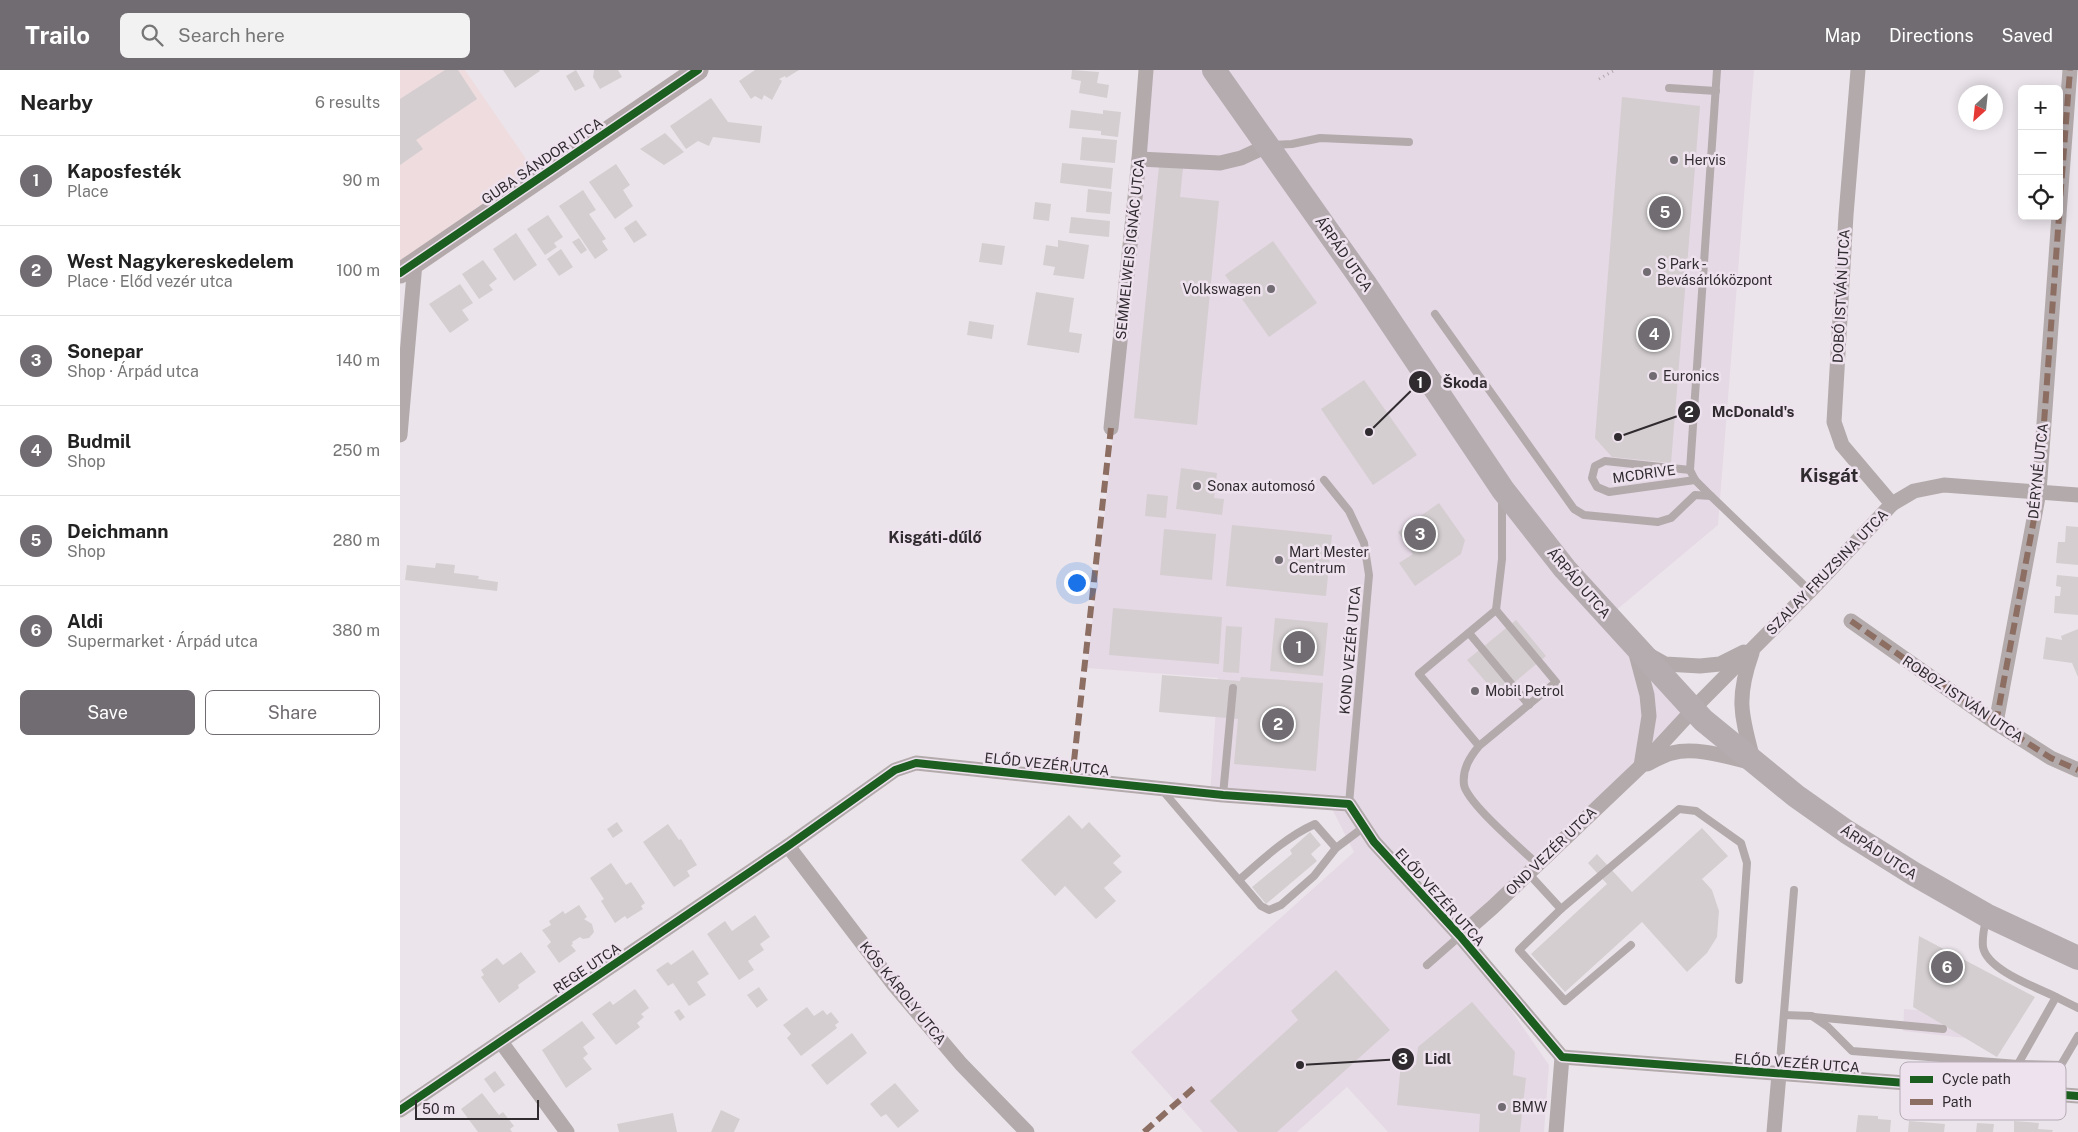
<!DOCTYPE html>
<html lang="en">
<head>
<meta charset="utf-8">
<style>
  body { margin:0; font-family:"Public Sans",sans-serif; background:#f2f2f2; color:#222 }
  .controls { position:absolute; right:15px; top:15px; display:grid; overflow:hidden; border-radius:8px; box-shadow:0 2px 12px #0003 }
  .controls button { width:45px; height:45px; display:grid; place-items:center; padding:0; border:0; border-bottom:1px solid #e0e0e0; background:#fff; color:#222; font:25px sans-serif }
  .compass { position:absolute; left:1558px; top:15px; width:45px; height:45px; border-radius:50%; background:#fff; box-shadow:0 2px 12px #0003; rotate:207deg }
  .scale { position:absolute; left:15px; bottom:12px; width:124px; box-sizing:border-box; padding-left:5px; border:2px solid #2f2b2f; border-top:0; font-size:14px; line-height:18px; white-space:nowrap; color:#2f2b2f; -webkit-text-stroke:4px #eee2ee; paint-order:stroke }
  .you { position:absolute; left:676px; top:512px; width:18px; height:18px; margin:-12px; border:4px solid #fff; border-radius:50%; background:#1a73e8; box-shadow:0 0 0 8px #1a73e833 }
  .badge { display:grid; place-items:center; width:32px; height:32px; border-radius:50%; background:#716c71; color:#fff; font-size:16px; font-weight:700 }
  .pin { position:absolute; translate:-50% -50%; border:2px solid #fff; box-shadow:0 1px 5px #0006 }
  .list { margin:0; padding:0; list-style:none }
  h2 { display:flex; justify-content:space-between; align-items:center; height:65px; margin:0; padding:0 20px; font-size:21px }
  h2 small { font-size:16px; font-weight:400; color:#767676 }
  .list li { display:grid; grid-template-columns:32px 1fr auto; gap:15px; align-items:center; box-sizing:border-box; height:90px; padding:0 20px; border-top:1px solid #e0e0e0 }
  .list b { display:block; font-size:19px; white-space:nowrap }
  .list p { margin:0; font-size:16px; white-space:nowrap; color:#767676 }
  .list em { font-size:16px; font-style:normal; color:#767676 }
  .actions { display:flex; gap:10px; padding:15px 20px }
  .actions a { flex:1; padding:11px 0; border:1px solid #716c71; border-radius:8px; text-align:center; font-size:18px; color:#716c71 }
  .actions .main { background:#716c71; color:#fff }
  .icon { flex:none; width:28px; height:28px; fill:none; stroke:currentColor; stroke-width:2; stroke-linecap:round; stroke-linejoin:round }
  .map { position:relative; flex:none; width:1678px; height:1062px; overflow:hidden }
  header { display:flex; align-items:center; gap:30px; box-sizing:border-box; height:70px; padding:0 25px; background:#716c71; color:#fff }
  header strong { font-size:24px }
  nav { display:flex; gap:28px; margin-inline-start:auto; font-size:18px }
  .search { width:350px; height:45px; background:#f2f2f2; display:flex; align-items:center; gap:12px; box-sizing:border-box; padding:0 18px; border-radius:8px; color:#767676; font-size:19px }
  main { display:flex }
  aside { flex:1; background:#fff }
  .map>svg:first-child { display:block }
</style>
</head>
<body>
<header>
<strong>Trailo</strong>
<div class="search"><svg class="icon" aria-label="search" viewBox="0 0 24 24"><circle cx="10" cy="10" r="6"/><path d="M15 15l6 6"/></svg>Search here</div>
<nav><a>Map</a><a>Directions</a><a>Saved</a></nav>
</header>
<main>
<aside>
<h2>Nearby<small>6 results</small></h2>
<ul class="list">
<li><span class="badge">1</span><div><b>Kaposfesték</b><p>Place</p></div><em>90 m</em></li>
<li><span class="badge">2</span><div><b>West Nagykereskedelem</b><p>Place · Előd vezér utca</p></div><em>100 m</em></li>
<li><span class="badge">3</span><div><b>Sonepar</b><p>Shop · Árpád utca</p></div><em>140 m</em></li>
<li><span class="badge">4</span><div><b>Budmil</b><p>Shop</p></div><em>250 m</em></li>
<li><span class="badge">5</span><div><b>Deichmann</b><p>Shop</p></div><em>280 m</em></li>
<li><span class="badge">6</span><div><b>Aldi</b><p>Supermarket · Árpád utca</p></div><em>380 m</em></li>
</ul>
<div class="actions"><a class="main">Save</a><a>Share</a></div>
</aside>
<div class="map">
<svg width="1678" height="1062" viewBox="0 0 1678 1062">
  <rect width="100%" height="100%" fill="#ebe5eb"/>
  <g fill="#e5d9e5">
    <path d="M746 0H1354L1318 455 1208 547 1096 422 1291 642 1060 866 1149 995 1144 1062H988L947 1017 897 1062H803L731 982 954 782 929 733 810 724 818 608 687 598 711 386Z"/>
    <path d="M1504 939 1518 940 1565 968 1503 961Z"/>
  </g>
  <path fill="#eedcdf" d="M0 0H65L133 99 0 191Z"/>
  <g fill="#d4ced0">
    <path d="M45 0H58L77 29 16 70 23 79 0 95V29Z"/>
    <path d="M103 0H139L140 1 115 18Z"/>
    <path d="M176 0 185 16 175 21 166 6Z"/>
    <path d="M194 0H218L222 7 200 19 193 7Z"/>
    <path d="M355 0H399L386 8 385 6 379 9 382 11 372 30 364 25 362 30 355 26 351 29 339 11Z"/>
    <path d="M672 0 699 2 697 13 709 15 707 28 679 23 681 11 671 9Z"/>
    <path d="M1222 27 1300 36 1271 393 1212 387 1195 368Z"/>
    <path d="M311 28 328 52 362 56 360 73 313 67 309 76 298 71 286 79 270 56Z"/>
    <path d="M671 40 703 44V40L721 42 718 67 701 65V61L669 58Z"/>
    <path d="M265 63 284 82 264 95 240 79Z"/>
    <path d="M682 67 717 70 715 93 680 90Z"/>
    <path d="M662 93 713 98 711 119 660 113Z"/>
    <path d="M216 94 230 115 223 120 233 136 215 149 189 112Z"/>
    <path d="M759 96 783 98 780 127 819 131 797 355 734 348Z"/>
    <path d="M688 119 712 122 710 144 686 142Z"/>
    <path d="M183 120 196 140 189 144 206 169 202 171 208 180 195 189 159 136Z"/>
    <path d="M635 132 651 134 649 151 633 149Z"/>
    <path d="M148 145 163 167 154 173 157 177 145 185 127 159Z"/>
    <path d="M671 147 710 151 709 167 669 163Z"/>
    <path d="M236 150 247 165 234 173 224 158Z"/>
    <path d="M116 163 137 195 114 211 93 179Z"/>
    <path d="M179 168 187 180 181 184 172 172Z"/>
    <path d="M658 170 689 175 684 209 653 205 655 197 643 195 646 175 658 177Z"/>
    <path d="M873 171 917 233 869 267 825 205Z"/>
    <path d="M582 173 605 176 602 195 579 192Z"/>
    <path d="M161 179 173 197 159 206 147 189Z"/>
    <path d="M83 190 97 209 89 215 93 220 79 229 62 204Z"/>
    <path d="M60 214 73 233 62 240 69 250 50 263 29 234Z"/>
    <path d="M636 222 674 228 669 262 682 264 679 283 627 275Z"/>
    <path d="M569 251 594 255 592 269 567 265Z"/>
    <path d="M964 310 1017 385 973 415 921 339Z"/>
    <path d="M781 398 817 403 814 428 824 429 822 445 776 439Z"/>
    <path d="M747 424 768 426 766 448 745 446Z"/>
    <path d="M1039 433 1065 470 1061 484 1015 516 999 493 1013 484 998 462Z"/>
    <path d="M832 455 932 465 926 526 826 516Z"/>
    <path d="M1666 456 1678 457V495L1656 493 1658 472H1665Z"/>
    <path d="M764 459 816 464 812 510 760 505Z"/>
    <path d="M36 493 55 495 54 503 79 506 78 509 98 512 97 521 5 510 7 495 35 498Z"/>
    <path d="M1657 505 1678 507V545L1654 543 1655 526H1660L1661 517 1656 516Z"/>
    <path d="M713 538 822 547 819 594 709 585Z"/>
    <path d="M875 548 928 553 923 606 870 601Z"/>
    <path d="M1116 550 1146 586 1098 626 1067 590Z"/>
    <path d="M826 556 842 557 839 603 823 602Z"/>
    <path d="M1678 559V607L1672 593 1643 589 1646 567 1662 570 1661 566Z"/>
    <path d="M762 605 840 611 841 607 923 613 916 701 834 694 838 649 759 642Z"/>
    <path d="M669 745 682 759 689 752 721 786 713 793 722 802 704 818 716 831 696 849 665 816 655 826 621 790Z"/>
    <path d="M217 752 223 761 213 768 207 759Z"/>
    <path d="M268 754 279 770 281 769 297 795 287 801 290 806 274 817 243 772Z"/>
    <path d="M1302 758 1328 786 1302 809 1312 820 1319 841 1317 867 1307 883 1287 902 1242 852 1165 922 1131 884 1207 814 1188 793 1197 784 1232 822Z"/>
    <path d="M910 762 921 775 911 784 917 791 866 834 852 817 892 784 890 780Z"/>
    <path d="M211 793 226 815 231 812 245 833 241 836 243 839 227 849 225 846 215 853 201 831 204 829 190 808Z"/>
    <path d="M179 835 187 847 184 849 192 854 194 862 189 868 183 869 180 867 172 872 173 874 171 875 176 881 159 893 147 876 151 872 142 860 151 855 149 851 163 841 165 844Z"/>
    <path d="M355 845 370 867 360 874 364 880 348 891 354 900 339 910 307 864 325 851 332 861Z"/>
    <path d="M1519 866 1635 927 1597 987 1513 937Z"/>
    <path d="M293 880 309 904 297 912 306 925 289 936 273 913 268 916 256 900 268 892 271 895Z"/>
    <path d="M121 882 136 902 118 915 119 918 99 933 81 907 84 905 81 900 97 888 103 895Z"/>
    <path d="M936 900 990 960 877 1062H838L810 1031 898 950 891 941Z"/>
    <path d="M359 917 368 930 357 938 347 925Z"/>
    <path d="M235 919 249 938 241 944 244 947 237 953 240 957 216 975 192 944 210 931 213 935Z"/>
    <path d="M1072 932 1115 982 1113 1005 1126 1008 1120 1062H1079L1080 1044 997 1035 1001 993 1016 995 1018 977Z"/>
    <path d="M407 937 414 946 423 940 427 945 431 942 439 952 435 955 437 958 401 986 387 968 391 964 383 955Z"/>
    <path d="M279 939 285 947 280 951 274 942Z"/>
    <path d="M182 951 195 968 183 977 188 984 183 988 192 999 166 1018 142 980Z"/>
    <path d="M452 963 467 983 427 1015 411 995Z"/>
    <path d="M95 1001 105 1015 94 1023 84 1009Z"/>
    <path d="M495 1013 519 1041 498 1058 486 1044 481 1047 470 1034Z"/>
    <path d="M82 1023 99 1045 103 1042 114 1056 110 1059 112 1062H78L61 1039Z"/>
    <path d="M321 1040 340 1049 334 1062H311Z"/>
    <path d="M273 1043 277 1062H219L217 1054Z"/>
    <path d="M1458 1045 1478 1046V1049L1491 1050 1490 1062H1456Z"/>
    <path d="M1509 1051 1545 1054 1544 1062H1508Z"/>
    <path d="M1614 1051 1639 1053 1638 1059 1653 1060 1652 1062H1614Z"/>
    <path d="M1577 1053 1594 1054 1593 1062H1576Z"/>
  </g>
  <g fill="none" stroke-linecap="round" stroke-linejoin="round">
    <path stroke="#aea6aa" stroke-width="3" stroke-dasharray="1 4" stroke-linecap="butt" d="M1199 9 1215 0"/>
    <g stroke="#b3aaac" stroke-width="8">
      <path d="M1269 18 1316 21"/>
      <path d="M872 75 892 74 920 68 1009 72"/>
      <path d="M1035 244 1174 439 1184 445 1258 452 1271 448 1295 425 1311 426 1410 521"/>
      <path d="M1290 400 1205 391 1195 396 1192 408 1197 417 1209 422 1295 410"/>
      <path d="M924 410 949 441 964 473 969 505 949 734"/>
      <path d="M1311 426 1295 410 1290 400 1317 0"/>
      <path d="M1096 540 1102 489V429"/>
      <path d="M1069 563 1129 635"/>
      <path d="M1079 676 1019 604 1096 540 1156 612 1079 676C1070 687 1062 699 1064 715 1068 734 1122 779 1138 795"/>
      <path d="M763 721 861 836 869 840 881 835 914 806 936 778 964 757"/>
      <path d="M823 725 833 618"/>
      <path d="M1128 803 1161 839 1119 880 1165 931 1231 875"/>
      <path d="M839 810C863 789 886 767 915 754L936 778"/>
      <path d="M1161 839 1279 739 1296 741 1341 773 1347 793 1339 910"/>
      <path d="M1027 895 1060 866"/>
      <path d="M1656 927 1678 938"/>
      <path d="M1384 945 1412 946 1428 957 1452 981 1618 994 1656 927C1636 917 1587 900 1583 877 1582 868 1584 858 1586 849"/>
      <path d="M1414 947 1543 959"/>
      <path d="M1618 994 1661 995 1678 966"/>
      <path d="M1379 1004 1394 820"/>
    </g>
    <g stroke="#b3aaac" stroke-width="15">
      <path d="M1458 0 1446 145 1434 352 1442 375 1492 434"/>
      <path d="M739 89 820 93 841 88 867 76"/>
      <path d="M1659 144 1670 0"/>
      <path d="M711 358 739 89 746 0"/>
      <path d="M0 365 15 193"/>
      <path d="M1451 551 1596 653 1651 688 1678 700"/>
      <path d="M1235 580 1247 625 1249 646 1241 696"/>
      <path d="M1249 585 1265 594 1300 596 1320 594 1344 582"/>
      <path d="M1596 653 1639 422 1659 146"/>
      <path d="M1247 694C1255 690 1264 685 1272 683 1296 676 1331 688 1354 693 1342 647 1335 631 1352 583"/>
      <path d="M388 776 494 915 561 994 627 1062"/>
      <path d="M1060 866 1093 837 1241 696 1302 630 1410 521 1492 434 1514 421 1544 415 1678 425"/>
      <path d="M101 972 167 1062"/>
      <path d="M0 1040 388 776 495 700 516 693 823 725 949 734 974 772 1060 866 1162 987 1678 1026"/>
      <path d="M1156 1062 1162 987"/>
      <path d="M1374 1062 1379 1004"/>
    </g>
    <path stroke="#b3a9ab" stroke-width="21" d="M0 203 298 0"/>
    <path stroke="#b5acb0" stroke-width="24" d="M814 0 965 214 1103 420 1165 499 1303 650 1396 726 1447 762 1514 804 1586 845 1678 888"/>
    <g stroke="#8d6e63" stroke-width="6" stroke-dasharray="12 6" stroke-linecap="butt">
      <path d="M1659 144 1670 0"/>
      <path d="M1451 551 1596 653 1651 688 1678 700"/>
      <path d="M1596 653 1639 422 1659 146"/>
      <path d="M672 709 711 358"/>
      <path d="M744 1062 797 1015"/>
    </g>
    <defs>
      <g id="cycleway">
        <path d="M0 203 298 0"/>
        <path d="M0 1040 388 776 495 700 516 693 823 725 949 734 974 772 1060 866 1162 987 1678 1026"/>
      </g>
    </defs>
    <use href="#cycleway" stroke="#eee2ee" stroke-width="11"/>
    <use href="#cycleway" stroke="#1b5e20" stroke-width="8"/>
  </g>
  <g fill="#716c71" stroke="#eee2ee" stroke-width="2">
    <circle cx="1274" cy="90" r="5"/>
    <circle cx="1247" cy="202" r="5"/>
    <circle cx="871" cy="219" r="5"/>
    <circle cx="1253" cy="306" r="5"/>
    <circle cx="797" cy="416" r="5"/>
    <circle cx="879" cy="490" r="5"/>
    <circle cx="1075" cy="621" r="5"/>
    <circle cx="1102" cy="1037" r="5"/>
  </g>
  <g text-anchor="middle" stroke-width="5" stroke-linejoin="round" paint-order="stroke">
    <g font-size="14" fill="#2f2b2f" stroke="#eee2ee" text-anchor="start">
      <text x="1284" y="95">Hervis</text>
      <text x="1257" y="199">S Park -<tspan x="1257" dy="16">Bevásárlóközpont</tspan></text>
      <text x="861" y="224" text-anchor="end">Volkswagen</text>
      <text x="1263" y="311">Euronics</text>
      <text x="807" y="421">Sonax automosó</text>
      <text x="889" y="487">Mart Mester<tspan x="889" dy="16">Centrum</tspan></text>
      <text x="1085" y="626">Mobil Petrol</text>
      <text x="1112" y="1042">BMW</text>
    </g>
    <g font-size="14" fill="#2f2b2f" stroke="#eee2ee">
      <text transform="translate(142 91) rotate(-34)" y="5">GUBA SÁNDOR UTCA</text>
      <text transform="translate(730 179) rotate(-84)" y="5">SEMMELWEIS IGNÁC UTCA</text>
      <text transform="translate(944 184) rotate(55)" y="5">ÁRPÁD UTCA</text>
      <text transform="translate(1441 226) rotate(-87)" y="5">DOBÓ ISTVÁN UTCA</text>
      <text transform="translate(1638 401) rotate(-84)" y="5">DÉRYNÉ UTCA</text>
      <text transform="translate(1244 404) rotate(-8)" y="5">MCDRIVE</text>
      <text transform="translate(1427 502) rotate(-46)" y="5">SZALAY FRUZSINA UTCA</text>
      <text transform="translate(1179 513) rotate(49)" y="5">ÁRPÁD UTCA</text>
      <text transform="translate(950 580) rotate(-85)" y="5">KOND VEZÉR UTCA</text>
      <text transform="translate(1563 629) rotate(34)" y="5">ROBOZ ISTVÁN UTCA</text>
      <text transform="translate(647 694) rotate(6)" y="5">ELŐD VEZÉR UTCA</text>
      <text transform="translate(1151 781) rotate(-44)" y="5">OND VEZÉR UTCA</text>
      <text transform="translate(1479 782) rotate(33)" y="5">ÁRPÁD UTCA</text>
      <text transform="translate(1040 827) rotate(48)" y="5">ELŐD VEZÉR UTCA</text>
      <text transform="translate(187 898) rotate(-34)" y="5">REGE UTCA</text>
      <text transform="translate(503 923) rotate(51)" y="5">KÓS KÁROLY UTCA</text>
      <text transform="translate(1397 993) rotate(4)" y="5">ELŐD VEZÉR UTCA</text>
    </g>
    <g font-size="16" font-weight="bold" fill="#2f2b2f" stroke="#eee2ee">
      <text x="535" y="473">Kisgáti-dűlő</text>
    </g>
    <g font-size="19" font-weight="bold" fill="#2f2b2f" stroke="#eee2ee">
      <text x="1429" y="412">Kisgát</text>
    </g>
  </g>
  <rect x="1500" y="992" width="166" height="58" rx="8" fill="#eee2ee" stroke="#b5abb5" stroke-width="1"/>
  <rect x="1510" y="1006" width="23" height="7" fill="#1b5e20"/>
  <rect x="1510" y="1029" width="23" height="6" fill="#8d6e63"/>
  <g font-size="14" fill="#2f2b2f">
    <text x="1542" y="1014">Cycle path</text>
    <text x="1542" y="1037">Path</text>
  </g>
  <path fill="none" stroke="#2f2b2f" stroke-width="2" d="M969 362L1020 312M1218 367L1289 342M900 995L1003 989"/>
  <g fill="#2f2b2f" stroke="#eee2ee" stroke-width="2">
    <circle cx="969" cy="362" r="5"/>
    <circle cx="1218" cy="367" r="5"/>
    <circle cx="900" cy="995" r="5"/>
    <circle cx="1020" cy="312" r="12"/>
    <circle cx="1289" cy="342" r="12"/>
    <circle cx="1003" cy="989" r="12"/>
  </g>
  <g font-size="15" text-anchor="middle" font-weight="bold" fill="#fff">
    <text x="1020" y="318">1</text>
    <text x="1289" y="347">2</text>
    <text x="1003" y="994">3</text>
  </g>
  <g font-size="15" text-anchor="middle" font-weight="bold" fill="#2f2b2f" stroke="#eee2ee" stroke-width="5" stroke-linejoin="round" paint-order="stroke">
    <text x="1065" y="318">Škoda</text>
    <text x="1353" y="347">McDonald's</text>
    <text x="1038" y="994">Lidl</text>
  </g>
</svg>
<div class="controls">
<button>+</button>
<button>−</button>
<button><svg class="icon" aria-label="locate" viewBox="0 0 24 24"><circle cx="12" cy="12" r="6"/><path d="M12 2v4M12 18v4M2 12h4M18 12h4"/></svg></button>
</div>
<svg class="compass" viewBox="-18 -18 36 36"><path d="M0-13l5 13h-10z" fill="#e53935"/><path d="M0 13l5-13h-10z" fill="#767676"/></svg>
<div class="scale">50 m</div>
<div class="you"></div>
<div class="pin badge" style="left:899px;top:577px">1</div>
<div class="pin badge" style="left:878px;top:654px">2</div>
<div class="pin badge" style="left:1020px;top:464px">3</div>
<div class="pin badge" style="left:1254px;top:264px">4</div>
<div class="pin badge" style="left:1265px;top:142px">5</div>
<div class="pin badge" style="left:1547px;top:897px">6</div>
</div>
</main>
</body>
</html>
